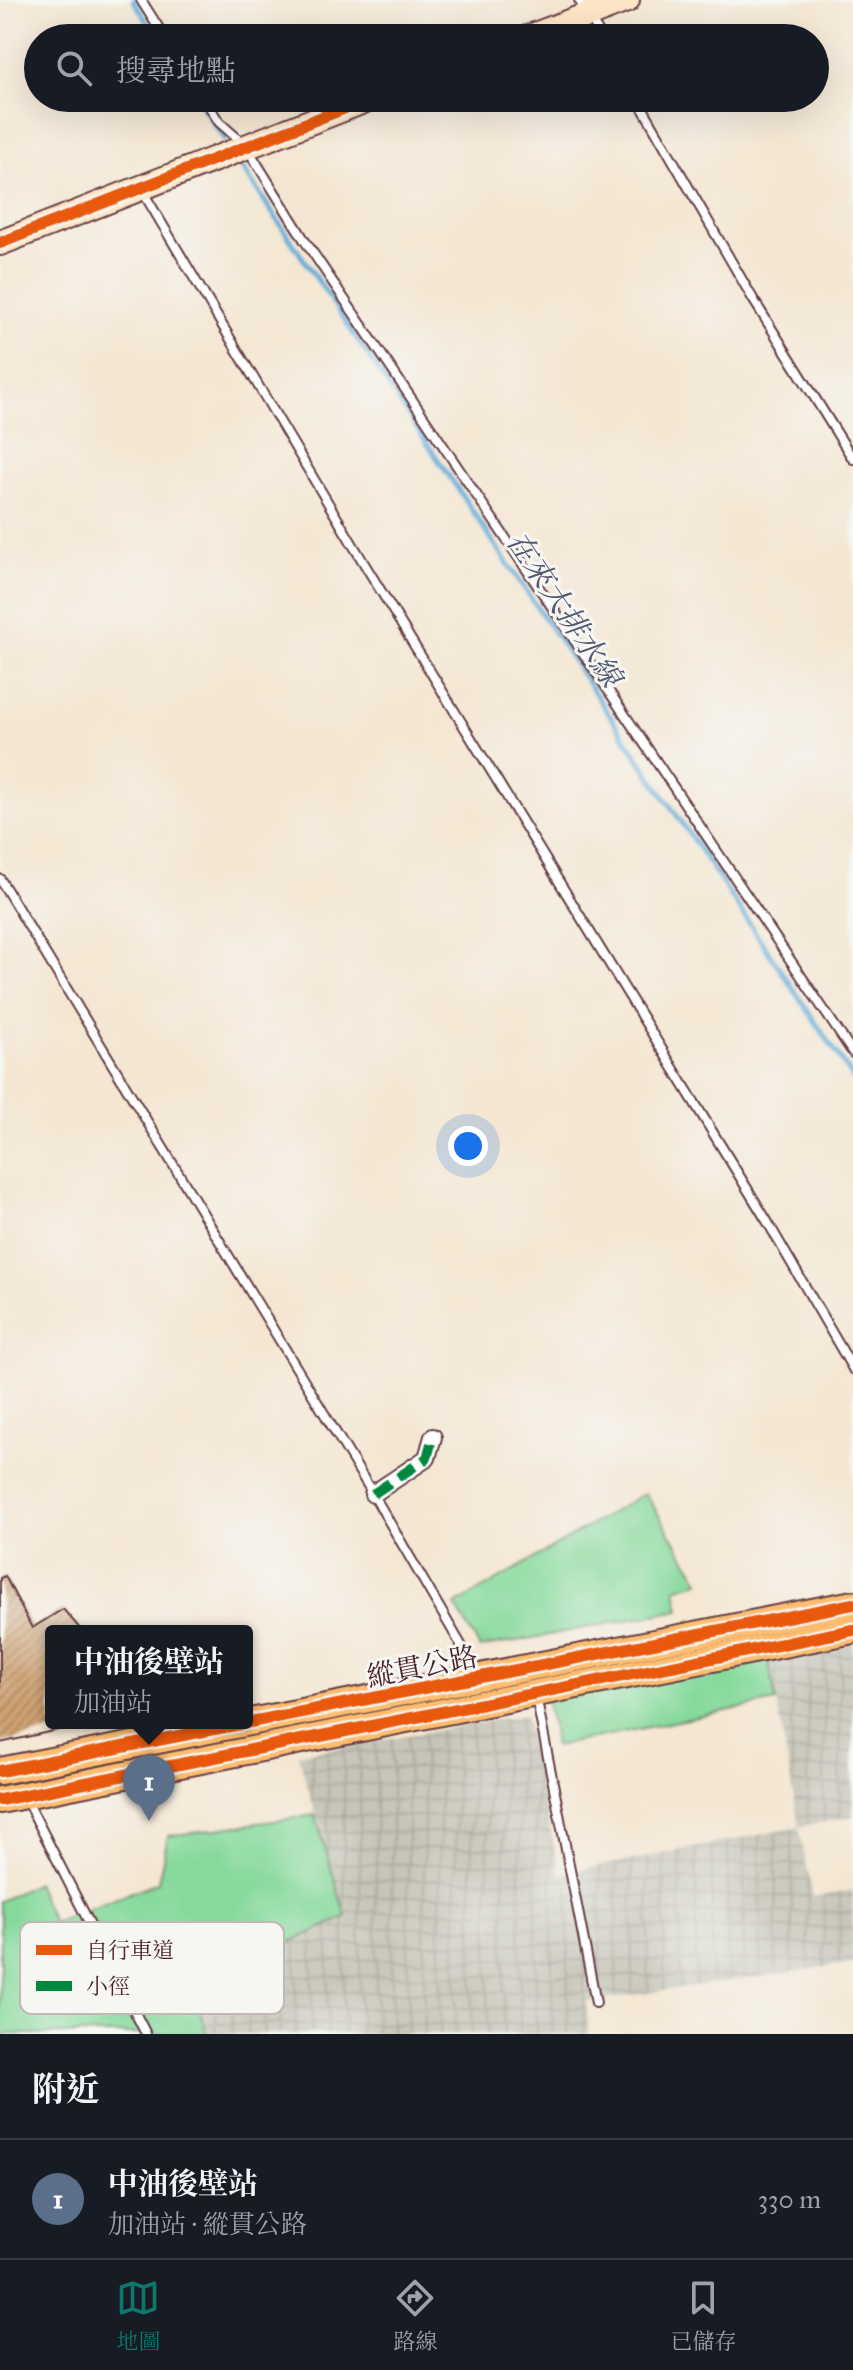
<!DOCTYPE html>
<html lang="zh-TW">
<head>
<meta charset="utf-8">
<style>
  body { margin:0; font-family:"IM FELL Great Primer","Noto Serif TC",serif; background:#20242c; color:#f1f3f6 }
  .you { position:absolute; left:468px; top:1146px; width:28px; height:28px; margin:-20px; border:6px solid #fff; border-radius:50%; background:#1a73e8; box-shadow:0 0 0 12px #1a73e833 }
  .badge { display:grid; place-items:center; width:52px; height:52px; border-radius:50%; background:#0f766e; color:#fff; font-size:26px; font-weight:700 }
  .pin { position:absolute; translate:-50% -66px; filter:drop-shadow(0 2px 4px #0008) }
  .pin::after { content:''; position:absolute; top:42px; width:28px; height:24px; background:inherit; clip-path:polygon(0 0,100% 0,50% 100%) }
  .popup { position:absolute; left:45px; top:1625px; width:208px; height:104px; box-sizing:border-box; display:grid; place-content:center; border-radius:8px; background:#171b24; filter:drop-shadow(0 2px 6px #0005); font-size:26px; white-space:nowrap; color:#9ea1a6 }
  .popup b { font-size:30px; color:#f1f3f6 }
  .popup::after { content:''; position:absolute; left:50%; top:100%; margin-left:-16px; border:16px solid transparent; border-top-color:#171b24 }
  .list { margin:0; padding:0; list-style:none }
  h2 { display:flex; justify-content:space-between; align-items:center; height:104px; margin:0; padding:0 32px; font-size:34px }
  h2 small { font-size:26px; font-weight:400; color:#9ea1a6 }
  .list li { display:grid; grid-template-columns:52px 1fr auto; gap:24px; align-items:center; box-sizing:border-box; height:120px; padding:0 32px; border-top:2px solid #363941 }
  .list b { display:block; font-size:30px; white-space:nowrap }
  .list p { margin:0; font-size:26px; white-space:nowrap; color:#9ea1a6 }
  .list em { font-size:26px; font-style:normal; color:#9ea1a6 }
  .icon { flex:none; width:44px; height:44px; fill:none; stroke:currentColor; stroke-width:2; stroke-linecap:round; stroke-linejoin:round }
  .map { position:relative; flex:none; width:853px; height:2034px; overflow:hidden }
  .search { position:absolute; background:#171b24; box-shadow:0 8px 32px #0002; left:24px; right:24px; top:24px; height:88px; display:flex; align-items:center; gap:20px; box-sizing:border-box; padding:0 28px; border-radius:44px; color:#9ea1a6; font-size:30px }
  .sheet { height:224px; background:#171b24 }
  nav { display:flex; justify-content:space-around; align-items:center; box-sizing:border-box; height:112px; border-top:2px solid #363941; background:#171b24; font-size:22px; color:#9ea1a6 }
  nav a { display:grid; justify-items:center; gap:4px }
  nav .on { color:#0f766e }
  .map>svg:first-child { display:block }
</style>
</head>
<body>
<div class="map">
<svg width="853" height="2034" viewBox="0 0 853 2034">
  <defs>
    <pattern id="industrial-grid" width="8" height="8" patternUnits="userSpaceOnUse" patternTransform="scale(2)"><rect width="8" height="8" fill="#c6c5b8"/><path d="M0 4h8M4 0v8" fill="none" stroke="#aca99e"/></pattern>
    <pattern id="building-hatch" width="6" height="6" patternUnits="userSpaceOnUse" patternTransform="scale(2)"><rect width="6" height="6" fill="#cea273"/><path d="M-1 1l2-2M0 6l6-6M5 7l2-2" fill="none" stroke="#a9835f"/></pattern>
  </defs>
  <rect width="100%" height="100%" fill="#f6f6f2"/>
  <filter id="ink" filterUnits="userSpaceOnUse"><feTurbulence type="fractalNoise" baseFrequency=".0125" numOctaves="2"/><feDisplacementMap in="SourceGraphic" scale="16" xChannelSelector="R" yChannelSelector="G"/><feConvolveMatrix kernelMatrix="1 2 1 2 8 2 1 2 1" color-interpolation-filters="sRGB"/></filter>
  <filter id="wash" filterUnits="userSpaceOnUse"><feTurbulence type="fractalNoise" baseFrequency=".006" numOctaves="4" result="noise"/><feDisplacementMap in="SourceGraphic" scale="32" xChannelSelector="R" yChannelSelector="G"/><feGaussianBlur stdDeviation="1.8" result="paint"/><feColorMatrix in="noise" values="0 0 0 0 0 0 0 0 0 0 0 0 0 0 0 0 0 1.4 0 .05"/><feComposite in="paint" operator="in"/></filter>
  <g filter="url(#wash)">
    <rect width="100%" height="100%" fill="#f4e6d2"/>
    <path fill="url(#industrial-grid)" d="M853 1641V1816L799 1827 813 1897 853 1890V1963L586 2002 589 2034H207L191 1987 346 1917 298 1754 525 1715 560 1874 799 1827 769 1657Z"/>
    <g fill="#85d99b" stroke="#687c63" stroke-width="2">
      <path d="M645 1493 700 1581 676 1589 680 1610 480 1648 455 1605Z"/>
      <path d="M768 1658 776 1701 555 1746 547 1701Z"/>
      <path d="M315 1815 346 1917 192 1987 207 2034H0V1901L36 1883 53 1923 158 1882 168 1836Z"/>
    </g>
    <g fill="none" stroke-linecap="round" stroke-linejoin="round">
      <g stroke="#60abd8" stroke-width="5">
        <path d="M133 0 158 38"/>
        <path d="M197 98 225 140"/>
        <path d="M239 163 853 1078"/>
      </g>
    </g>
    <g id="blocks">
      <path fill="url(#building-hatch)" d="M5 1576 32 1628 63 1609 82 1631H51V1723H70L71 1727 0 1743V1578Z"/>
    </g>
  </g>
  <g filter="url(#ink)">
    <use href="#blocks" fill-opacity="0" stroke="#643d44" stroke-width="2"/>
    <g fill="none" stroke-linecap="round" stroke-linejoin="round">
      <defs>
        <g id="lane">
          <path d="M141 0 165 38"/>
          <path d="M579 0 602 38"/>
          <path d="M204 98 219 122 246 146 305 241 853 1053"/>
          <path d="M637 98 753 299 853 459"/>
          <path d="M143 192 365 565 767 1221 853 1369"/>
          <path d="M0 879 373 1494 478 1674"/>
          <path d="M536 1696 596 2003"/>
          <path d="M27 1801 146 2034"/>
        </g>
        <path id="street" d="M373 1494 427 1458 433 1437"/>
        <g id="secondary">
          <path d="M527 38 627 0"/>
          <path d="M0 243 371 98"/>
        </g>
        <g id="primary">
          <path d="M0 1771 853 1604"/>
          <path d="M0 1800 853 1630"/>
        </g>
      </defs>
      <use href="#lane" stroke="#643d44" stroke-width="12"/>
      <use href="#street" stroke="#643d44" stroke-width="20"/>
      <use href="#secondary" stroke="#643d44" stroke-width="28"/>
      <use href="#primary" stroke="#643d44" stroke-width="30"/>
      <use href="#lane" stroke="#fff" stroke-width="8"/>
      <use href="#street" stroke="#fff" stroke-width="16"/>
      <use href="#secondary" stroke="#fee5c5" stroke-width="24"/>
      <use href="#primary" stroke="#fcbd6f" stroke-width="26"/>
      <path stroke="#00873e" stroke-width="10" stroke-dasharray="20 10" stroke-linecap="butt" d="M373 1494 427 1458 433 1437"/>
      <defs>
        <g id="cycleway">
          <path d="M0 243 371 98"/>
          <path d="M0 1771 853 1604"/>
          <path d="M0 1800 853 1630"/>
        </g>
      </defs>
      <use href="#cycleway" stroke="#f6f6f2" stroke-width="17"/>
      <use href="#cycleway" stroke="#e8590c" stroke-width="12"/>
    </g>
  </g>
  <g text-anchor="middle" stroke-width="6" stroke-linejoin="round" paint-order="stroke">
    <g font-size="28" fill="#4a1f2b" stroke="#f6f6f2">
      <text transform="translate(422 1666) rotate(-11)" y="10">縱貫公路</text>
    </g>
    <g font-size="30" font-style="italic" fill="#535770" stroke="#f6f6f2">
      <text transform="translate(564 609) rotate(56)" y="10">在來大排水線</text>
    </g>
  </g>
  <rect x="20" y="1922" width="264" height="92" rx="12" fill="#f6f6f2" stroke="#c2b6b6" stroke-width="2"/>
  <rect x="36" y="1945" width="36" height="10" fill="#e8590c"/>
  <rect x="36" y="1981" width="36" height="10" fill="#00873e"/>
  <g font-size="22" fill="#4a1f2b">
    <text x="86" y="1958">自行車道</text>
    <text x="86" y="1994">小徑</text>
  </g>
</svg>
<div class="you"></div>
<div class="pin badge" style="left:149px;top:1821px;background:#5c6f8a">1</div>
<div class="popup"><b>中油後壁站</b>加油站</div>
<div class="search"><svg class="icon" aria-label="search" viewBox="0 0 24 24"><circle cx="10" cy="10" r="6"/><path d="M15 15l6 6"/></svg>搜尋地點</div>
</div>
<section class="sheet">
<h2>附近<small></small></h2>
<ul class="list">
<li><span class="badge" style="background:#5c6f8a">1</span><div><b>中油後壁站</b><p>加油站 · 縱貫公路</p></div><em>330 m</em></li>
</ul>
</section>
<nav>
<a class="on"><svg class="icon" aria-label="map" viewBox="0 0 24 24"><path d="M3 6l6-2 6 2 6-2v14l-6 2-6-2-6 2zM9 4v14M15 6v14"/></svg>地圖</a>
<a><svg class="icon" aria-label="directions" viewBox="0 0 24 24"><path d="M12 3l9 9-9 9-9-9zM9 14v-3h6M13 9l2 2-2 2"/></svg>路線</a>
<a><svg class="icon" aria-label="saved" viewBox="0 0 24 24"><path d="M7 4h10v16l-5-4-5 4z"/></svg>已儲存</a>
</nav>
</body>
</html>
